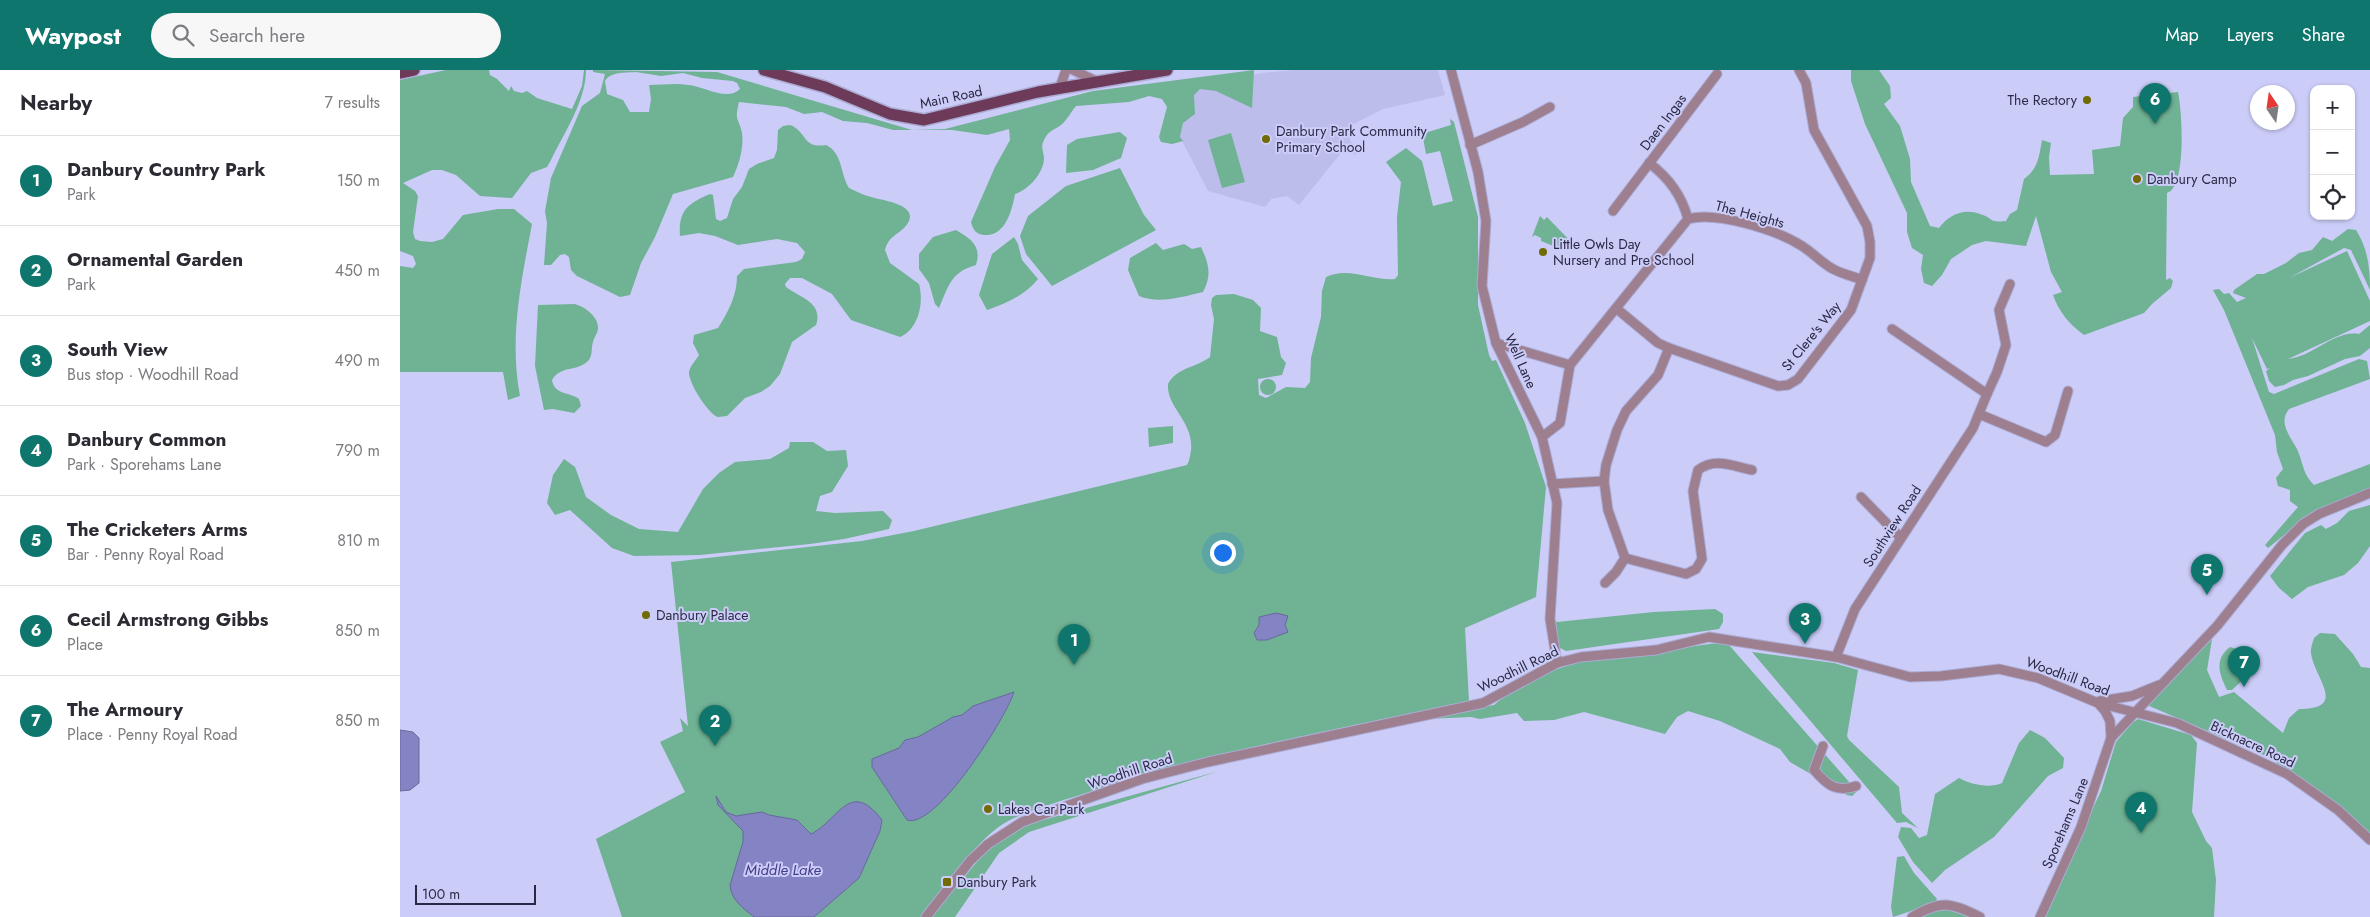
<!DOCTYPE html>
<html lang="en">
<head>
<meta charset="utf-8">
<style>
  body { margin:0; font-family:Jost,sans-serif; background:#f7f7f7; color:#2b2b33 }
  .controls { position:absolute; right:15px; top:15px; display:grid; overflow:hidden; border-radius:10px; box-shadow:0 1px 4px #0004 }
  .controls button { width:45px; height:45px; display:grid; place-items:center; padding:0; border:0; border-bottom:1px solid #e1e1e2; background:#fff; color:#2b2b33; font:25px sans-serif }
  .compass { position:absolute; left:1850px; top:15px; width:45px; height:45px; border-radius:50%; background:#fff; box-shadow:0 1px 4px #0004; rotate:347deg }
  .scale { position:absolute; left:15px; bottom:12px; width:121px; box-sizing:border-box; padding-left:5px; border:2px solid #2a2945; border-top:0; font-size:14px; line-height:18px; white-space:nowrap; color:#2a2945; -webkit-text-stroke:4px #cbccf8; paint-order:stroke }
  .you { position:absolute; left:822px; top:482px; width:18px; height:18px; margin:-12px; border:4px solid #fff; border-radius:50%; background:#1a73e8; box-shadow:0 0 0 8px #1a73e833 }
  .badge { display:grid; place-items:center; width:32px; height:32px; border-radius:50%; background:#0f766e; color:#fff; font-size:16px; font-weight:700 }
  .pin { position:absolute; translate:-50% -41px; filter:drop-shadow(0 1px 2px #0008) }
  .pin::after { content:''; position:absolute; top:26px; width:18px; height:15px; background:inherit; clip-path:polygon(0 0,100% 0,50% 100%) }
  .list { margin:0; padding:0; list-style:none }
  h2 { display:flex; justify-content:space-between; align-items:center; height:65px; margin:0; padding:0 20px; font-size:21px }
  h2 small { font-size:16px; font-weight:400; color:#7c7c81 }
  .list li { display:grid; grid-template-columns:32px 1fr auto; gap:15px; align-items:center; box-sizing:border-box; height:90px; padding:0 20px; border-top:1px solid #e1e1e2 }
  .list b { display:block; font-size:19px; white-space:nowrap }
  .list p { margin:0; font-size:16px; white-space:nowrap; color:#7c7c81 }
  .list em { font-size:16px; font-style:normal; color:#7c7c81 }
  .icon { flex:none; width:28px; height:28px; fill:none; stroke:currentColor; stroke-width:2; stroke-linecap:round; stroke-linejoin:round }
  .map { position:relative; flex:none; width:1970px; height:847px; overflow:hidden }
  header { display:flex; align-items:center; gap:30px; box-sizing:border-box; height:70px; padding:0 25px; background:#0f766e; color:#fff }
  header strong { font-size:24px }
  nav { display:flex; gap:28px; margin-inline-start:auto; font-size:18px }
  .search { width:350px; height:45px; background:#f7f7f7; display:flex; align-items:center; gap:12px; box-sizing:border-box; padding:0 18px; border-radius:28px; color:#7c7c81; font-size:19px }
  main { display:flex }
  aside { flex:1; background:#fff }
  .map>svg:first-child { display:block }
</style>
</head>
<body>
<header>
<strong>Waypost</strong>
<div class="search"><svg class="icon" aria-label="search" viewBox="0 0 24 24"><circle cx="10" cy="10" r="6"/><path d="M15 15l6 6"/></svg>Search here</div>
<nav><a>Map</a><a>Layers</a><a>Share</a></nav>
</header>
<main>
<aside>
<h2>Nearby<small>7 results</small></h2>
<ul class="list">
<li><span class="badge">1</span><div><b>Danbury Country Park</b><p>Park</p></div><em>150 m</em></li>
<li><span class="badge">2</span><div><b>Ornamental Garden</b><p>Park</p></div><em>450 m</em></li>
<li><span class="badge">3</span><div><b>South View</b><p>Bus stop · Woodhill Road</p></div><em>490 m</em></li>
<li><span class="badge">4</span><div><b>Danbury Common</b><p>Park · Sporehams Lane</p></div><em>790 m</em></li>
<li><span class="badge">5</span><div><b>The Cricketers Arms</b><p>Bar · Penny Royal Road</p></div><em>810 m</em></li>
<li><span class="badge">6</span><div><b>Cecil Armstrong Gibbs</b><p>Place</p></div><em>850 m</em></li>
<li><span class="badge">7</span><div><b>The Armoury</b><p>Place · Penny Royal Road</p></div><em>850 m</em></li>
</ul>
</aside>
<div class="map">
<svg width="1970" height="847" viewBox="0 0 1970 847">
  <rect width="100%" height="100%" fill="#cbccf8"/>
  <path fill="#bdbdec" d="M895 0H1038L1045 25 983 39 950 56V71L960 78 955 85 945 78 899 135 887 126 871 129 865 137 808 121 780 67 783 53 780 18 862 3Z"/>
  <g fill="#6fb294" fill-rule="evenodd">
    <path d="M46 0H89L90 5 97 9 109 21 111 16 114 21 122 23 127 21 137 28 172 39 182 16 184 0H186C186 31 164 63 151 90L147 97 131 103 112 128 80 126 56 105 42 100H32L3 113 15 121 18 126 13 162 15 169 20 171 32 172 43 169 63 145 98 139H114L132 154C121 212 109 268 120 326L108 330 103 302H0V196L13 198 16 194 13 186 0 181V10Z"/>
    <path d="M193 0 317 2 512 60 545 59 693 21 854 0 852 38 816 21 800 19 794 25 795 44 783 53 780 67 783 71 772 74 761 72 759 67 767 37 762 29 749 26 729 32 676 36C671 42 667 50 661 55 654 60 648 61 644 70 640 77 644 82 644 89 643 104 628 120 615 124 612 141 605 167 584 165 576 164 573 160 571 152L595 97 610 70 609 59 587 65 552 60H493L467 53 443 51 422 42 404 44 386 37 339 32C334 52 339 48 342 63 344 78 339 94 333 107L273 124 255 167 241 193 230 225 220 227 177 206 171 200 169 187 165 184 160 185 151 195H144L147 153 145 141 151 108 182 36 200 23 205 4 193 2ZM236 2 261 6 283 3 302 8 333 11 337 13 340 19C327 32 304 16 288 15 276 13 262 15 249 15L251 29 249 42H230L223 30 207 24 205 11C211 1 226 3 236 2Z"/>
    <path d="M1451 0H1479L1490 16 1491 28 1484 34 1500 56 1510 89 1511 112 1530 156 1539 158C1549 145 1563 138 1580 144 1594 148 1588 153 1606 151L1610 144 1617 140 1624 109C1638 99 1639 87 1642 70L1651 73 1649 87 1650 105 1694 104 1692 80 1720 76 1723 48 1733 37V27L1778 22C1782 40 1787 116 1767 123L1766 210 1770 208 1773 211 1771 218 1752 234 1744 243 1684 265C1670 255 1659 242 1653 225L1662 222 1651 202 1636 146 1626 176 1586 171 1572 175 1551 189 1542 205 1532 216 1524 213 1521 199 1523 185 1512 178 1507 162V143L1465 54 1451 11Z"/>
    <path d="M1050 49 1054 52 1078 147V235L1089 285 1092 291 1096 290 1125 353 1146 417 1136 527 1065 558 1069 631C941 659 812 681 689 722 665 730 620 742 600 756 574 774 541 821 521 847H222L196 769 285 722 260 672 283 661 280 648 288 656 271 492 462 471 514 461 787 395C790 390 790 385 791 380 794 352 766 337 768 314 777 297 796 298 810 287L814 249 811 235 812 228 816 225 834 224 853 230 861 238 860 261 877 267 881 287 886 293 882 305 858 309 859 325 866 328 886 317 905 318 910 312 911 288 921 247 922 221 926 207C948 196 972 211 995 209L998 205 997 147 1001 112 986 92 1006 78 1022 91 1033 136 1053 131 1040 81 1026 84 1023 68 1028 62 1051 55Z"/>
    <path d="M390 55C407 61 402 79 426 75 443 83 440 104 449 118 456 121 463 125 471 127 484 131 524 135 505 157 497 165 488 167 485 180L490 193 519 214C524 232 519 259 500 267L451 250 432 224 402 208H390L385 214 386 217C398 227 424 232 416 255L392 272 380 304 370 316 361 322 345 328 327 346 318 347C308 344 288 312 289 302 290 296 296 290 299 285L293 273 294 265 318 258C328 242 337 226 337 206L344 199 396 192 402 189 405 182 397 173 377 169 338 175 315 166 299 163 280 166C278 140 289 133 310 124L313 125 316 149 320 151 327 148 333 129 342 117 349 99 357 94 374 88 377 80 378 60 383 56Z"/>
    <path d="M720 62 727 68 721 88 693 100 666 103 667 75 677 69Z"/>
    <path d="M831 63 845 112 822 118 808 70Z"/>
    <path d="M720 98 744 145 756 160 652 216 626 184 620 166 628 146 666 116Z"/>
    <path d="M1140 146 1144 150 1147 147 1176 177 1175 180 1163 175 1161 179 1141 171V168L1135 165 1132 167Z"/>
    <path d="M1948 159 1956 160C1968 179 1970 198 1970 220L1951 180 1944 178 1889 208 1947 181 1970 231V251L1888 289C1913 287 1934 260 1959 264L1970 255V278L1960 286 1945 289 1908 306 1893 310 1884 315 1875 317 1869 311 1866 301 1870 298 1867 299 1852 268 1869 322 1874 324 1959 289 1967 291 1970 309 1889 339C1878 353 1890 366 1897 379 1903 392 1903 405 1914 415L1970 394V418L1909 445 1868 478 1865 475 1898 437 1890 431V420L1878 416 1876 408 1883 399 1877 382 1875 365 1824 240 1813 220 1819 219 1824 224 1829 223 1837 232 1846 228 1833 223 1834 220 1857 204H1864L1886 193 1899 183 1912 180 1923 167 1932 171Z"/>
    <path d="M556 160C571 169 582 176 576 195 551 202 549 215 539 238L535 234 529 213 519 199V184L533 167Z"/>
    <path d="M614 167 618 174 622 190 638 209C624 226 607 233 587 240L579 225 592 184Z"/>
    <path d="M756 173 763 180 784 174 792 179 801 177C809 194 812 205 803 222 782 227 759 234 739 226L728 200 730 188Z"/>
    <path d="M175 234C185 237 198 246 198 258 198 263 194 267 193 272 191 278 193 286 188 291 177 302 161 295 152 310 154 325 170 322 179 329L181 336 174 343 153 339 144 340 135 296 138 235Z"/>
    <circle cx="868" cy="317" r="8"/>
    <path d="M773 356V373L749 377 748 358Z"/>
    <path d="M390 372H413L427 381 446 380 448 396 432 422 420 426 416 441 435 443 483 441 492 450 489 459 444 469 410 474 300 485 234 486 212 478 170 440 155 445 147 433 153 405 164 389 175 397 186 427 211 445 239 459 278 462 303 419 319 403 335 392 370 389 389 378Z"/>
    <path d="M1970 435V476L1958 493 1944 505 1908 517 1892 529 1879 518 1870 506 1905 463 1921 455 1926 459 1937 453 1949 441Z"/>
    <path d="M1315 539 1323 544V552L1319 559 1166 581 1158 577 1155 556 1157 550V552L1254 542Z"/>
    <path d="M1920 563 1935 564 1953 584 1961 597 1970 598V766L1927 726 1868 687 1747 635 1812 569 1807 600 1819 627 1834 622 1883 663 1889 648 1899 639C1949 639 1914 608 1911 583 1910 579 1913 572 1914 568Z"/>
    <path d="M1317 573 1329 575 1457 721 1452 726 1447 725 1390 692 1380 679 1320 651 1288 641 1277 647 1265 664 1184 642 1154 650 1124 651 1117 643 1080 649 1071 647 1004 650 1094 635 1107 624 1154 600 1179 592Z"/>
    <path d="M1830 577 1843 581 1852 590 1849 604 1832 620H1827C1819 604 1814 589 1830 577Z"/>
    <path d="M1352 582 1434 593 1458 600 1447 666 1449 670 1499 717 1502 743 1518 758 1506 752 1497 753Z"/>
    <path d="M1738 649 1791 665 1797 673 1792 742 1806 771 1812 778 1816 810 1814 847H1642L1701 721 1716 672 1732 653Z"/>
    <path d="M1630 660 1645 668 1664 688 1663 698 1648 706 1594 767 1545 800 1532 813 1513 792 1498 767 1501 757 1511 758 1519 768 1527 765 1535 724 1559 708C1570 714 1589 719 1602 713L1619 673Z"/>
    <path d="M819 701 629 762 599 783 555 847H531L586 781 607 760Z"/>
    <path d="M1504 786 1514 803 1537 829 1535 833 1493 847 1491 837 1497 787Z"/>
    <path d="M1542 838 1570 847H1519L1523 843Z"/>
  </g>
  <g fill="#8483c3" stroke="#69689d">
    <path d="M876 543 888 546 885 555 888 562 867 570H857L854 563 859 555V547Z"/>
    <path d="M614 622C607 646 536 760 507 750L472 697V689L499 678 505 670 518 667 553 647 562 645 573 636Z"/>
    <path d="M0 660 13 662 19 668V713L10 720 0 721Z"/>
    <path d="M316 726 326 742 336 746 362 742 369 745 397 750 411 764C439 750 450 708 482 750L480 761 459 808 414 847H354C343 838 331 830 330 815L343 772V761L318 735Z"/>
  </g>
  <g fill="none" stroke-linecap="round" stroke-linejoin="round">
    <defs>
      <g id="minor">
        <path d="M673 0 696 11"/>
        <path d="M1051 0 1078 102 1086 151 1082 216 1096 273 1142 367 1157 433 1150 549 1157 593"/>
        <path d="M660 17 666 0"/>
        <path d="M1070 75 1123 52 1150 37"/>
        <path d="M1249 93C1268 107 1282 126 1288 149"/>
        <path d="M1213 141 1317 4"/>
        <path d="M1217 239 1258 273 1269 278 1378 316 1388 315 1398 309 1451 240 1470 188V172L1467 156 1414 60 1406 13 1399 0"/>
        <path d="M1096 273 1170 295"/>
        <path d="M1587 324 1597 302 1606 275 1599 240 1610 214"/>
        <path d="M1579 344 1646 372 1655 365 1668 321"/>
        <path d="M1142 367 1160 353 1170 295 1288 149C1316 141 1377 160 1402 176 1413 183 1422 193 1433 199 1442 204 1453 206 1462 210"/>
        <path d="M1152 414 1204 411"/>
        <path d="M1461 427 1501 468"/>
        <path d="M1225 488 1286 504 1296 499 1302 489 1293 421 1298 400C1315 387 1332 396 1352 400"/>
        <path d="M1205 513 1216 502 1225 488 1208 440 1204 411 1206 395 1217 360 1226 341 1258 305 1269 278"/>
        <path d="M1436 587 1455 539 1573 358 1587 324 1492 259"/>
        <path d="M1700 631 1732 626 1759 615"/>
        <path d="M1711 668 1817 556 1882 475 1903 454 1919 444 1970 423"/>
        <path d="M1423 676 1414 700C1427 715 1436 723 1456 716"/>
        <path d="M526 847 570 791 588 774 622 752 644 744 742 709 808 692 1083 633 1157 593 1181 587 1256 580 1309 567 1436 587 1510 607 1541 606 1599 599 1638 608 1698 633 1777 653 1887 704 1938 740 1970 770"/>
        <path d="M1512 847C1540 830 1551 832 1580 847"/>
        <path d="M1640 847 1681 757 1711 668 1710 651 1705 641 1698 633"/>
      </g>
      <g id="major">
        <path d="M364 0 425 17 490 44 524 50 638 22 767 0"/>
        <path d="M0 3 14 0"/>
      </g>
    </defs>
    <use href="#minor" stroke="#ababd4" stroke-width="11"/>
    <use href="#major" stroke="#ababd4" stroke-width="14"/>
    <use href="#minor" stroke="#9d7f8f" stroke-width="9"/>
    <use href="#major" stroke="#6d3b59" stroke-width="11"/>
  </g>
  <g fill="#726a02" stroke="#cbccf8" stroke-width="2">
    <circle cx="1687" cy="30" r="5"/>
    <circle cx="866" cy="69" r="5"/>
    <circle cx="1737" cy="109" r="5"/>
    <circle cx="1143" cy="182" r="5"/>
    <circle cx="246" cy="545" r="5"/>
    <circle cx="588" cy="739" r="5"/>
    <rect x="542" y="807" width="10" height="10" rx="2.5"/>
  </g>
  <g text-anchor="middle" stroke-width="4" stroke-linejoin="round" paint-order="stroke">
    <g font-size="14" fill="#2a2945" stroke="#cbccf8">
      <text transform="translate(551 27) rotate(-12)" y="5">Main Road</text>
      <text transform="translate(1263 52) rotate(-53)" y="5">Daen Ingas</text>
      <text transform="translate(1350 144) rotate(15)" y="5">The Heights</text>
      <text transform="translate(1411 266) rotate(-51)" y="5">St Clere's Way</text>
      <text transform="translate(1121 291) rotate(66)" y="5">Well Lane</text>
      <text transform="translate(1492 456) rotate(-57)" y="5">Southview Road</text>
      <text transform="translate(1118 599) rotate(-26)" y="5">Woodhill Road</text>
      <text transform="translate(1668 606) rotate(20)" y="5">Woodhill Road</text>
      <text transform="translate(1853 674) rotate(25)" y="5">Bicknacre Road</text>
      <text transform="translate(730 701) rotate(-18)" y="5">Woodhill Road</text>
      <text transform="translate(1665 753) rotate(-67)" y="5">Sporehams Lane</text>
    </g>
    <g font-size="14" fill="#2a2945" stroke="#cbccf8" text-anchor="start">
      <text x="1677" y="35" text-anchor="end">The Rectory</text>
      <text x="876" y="66">Danbury Park Community<tspan x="876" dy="16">Primary School</tspan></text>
      <text x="1747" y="114">Danbury Camp</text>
      <text x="1153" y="179">Little Owls Day<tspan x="1153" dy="16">Nursery and Pre School</tspan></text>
      <text x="256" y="550">Danbury Palace</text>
      <text x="598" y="744">Lakes Car Park</text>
      <text x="557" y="817">Danbury Park</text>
    </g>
    <g font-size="15" font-style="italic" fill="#443c8a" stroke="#cbccf8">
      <text x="383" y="805">Middle Lake</text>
    </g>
  </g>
</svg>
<div class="controls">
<button>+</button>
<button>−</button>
<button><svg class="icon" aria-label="locate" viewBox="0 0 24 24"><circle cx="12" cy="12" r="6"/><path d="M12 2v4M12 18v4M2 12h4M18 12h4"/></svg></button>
</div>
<svg class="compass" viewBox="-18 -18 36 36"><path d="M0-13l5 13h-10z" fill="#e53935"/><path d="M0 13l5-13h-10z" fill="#7c7c81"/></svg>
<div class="scale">100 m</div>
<div class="you"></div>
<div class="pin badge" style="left:674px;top:595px">1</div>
<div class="pin badge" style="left:315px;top:676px">2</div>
<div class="pin badge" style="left:1405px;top:574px">3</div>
<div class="pin badge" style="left:1741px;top:763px">4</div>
<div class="pin badge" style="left:1807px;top:525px">5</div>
<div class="pin badge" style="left:1755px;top:54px">6</div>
<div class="pin badge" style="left:1844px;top:617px">7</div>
</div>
</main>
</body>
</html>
